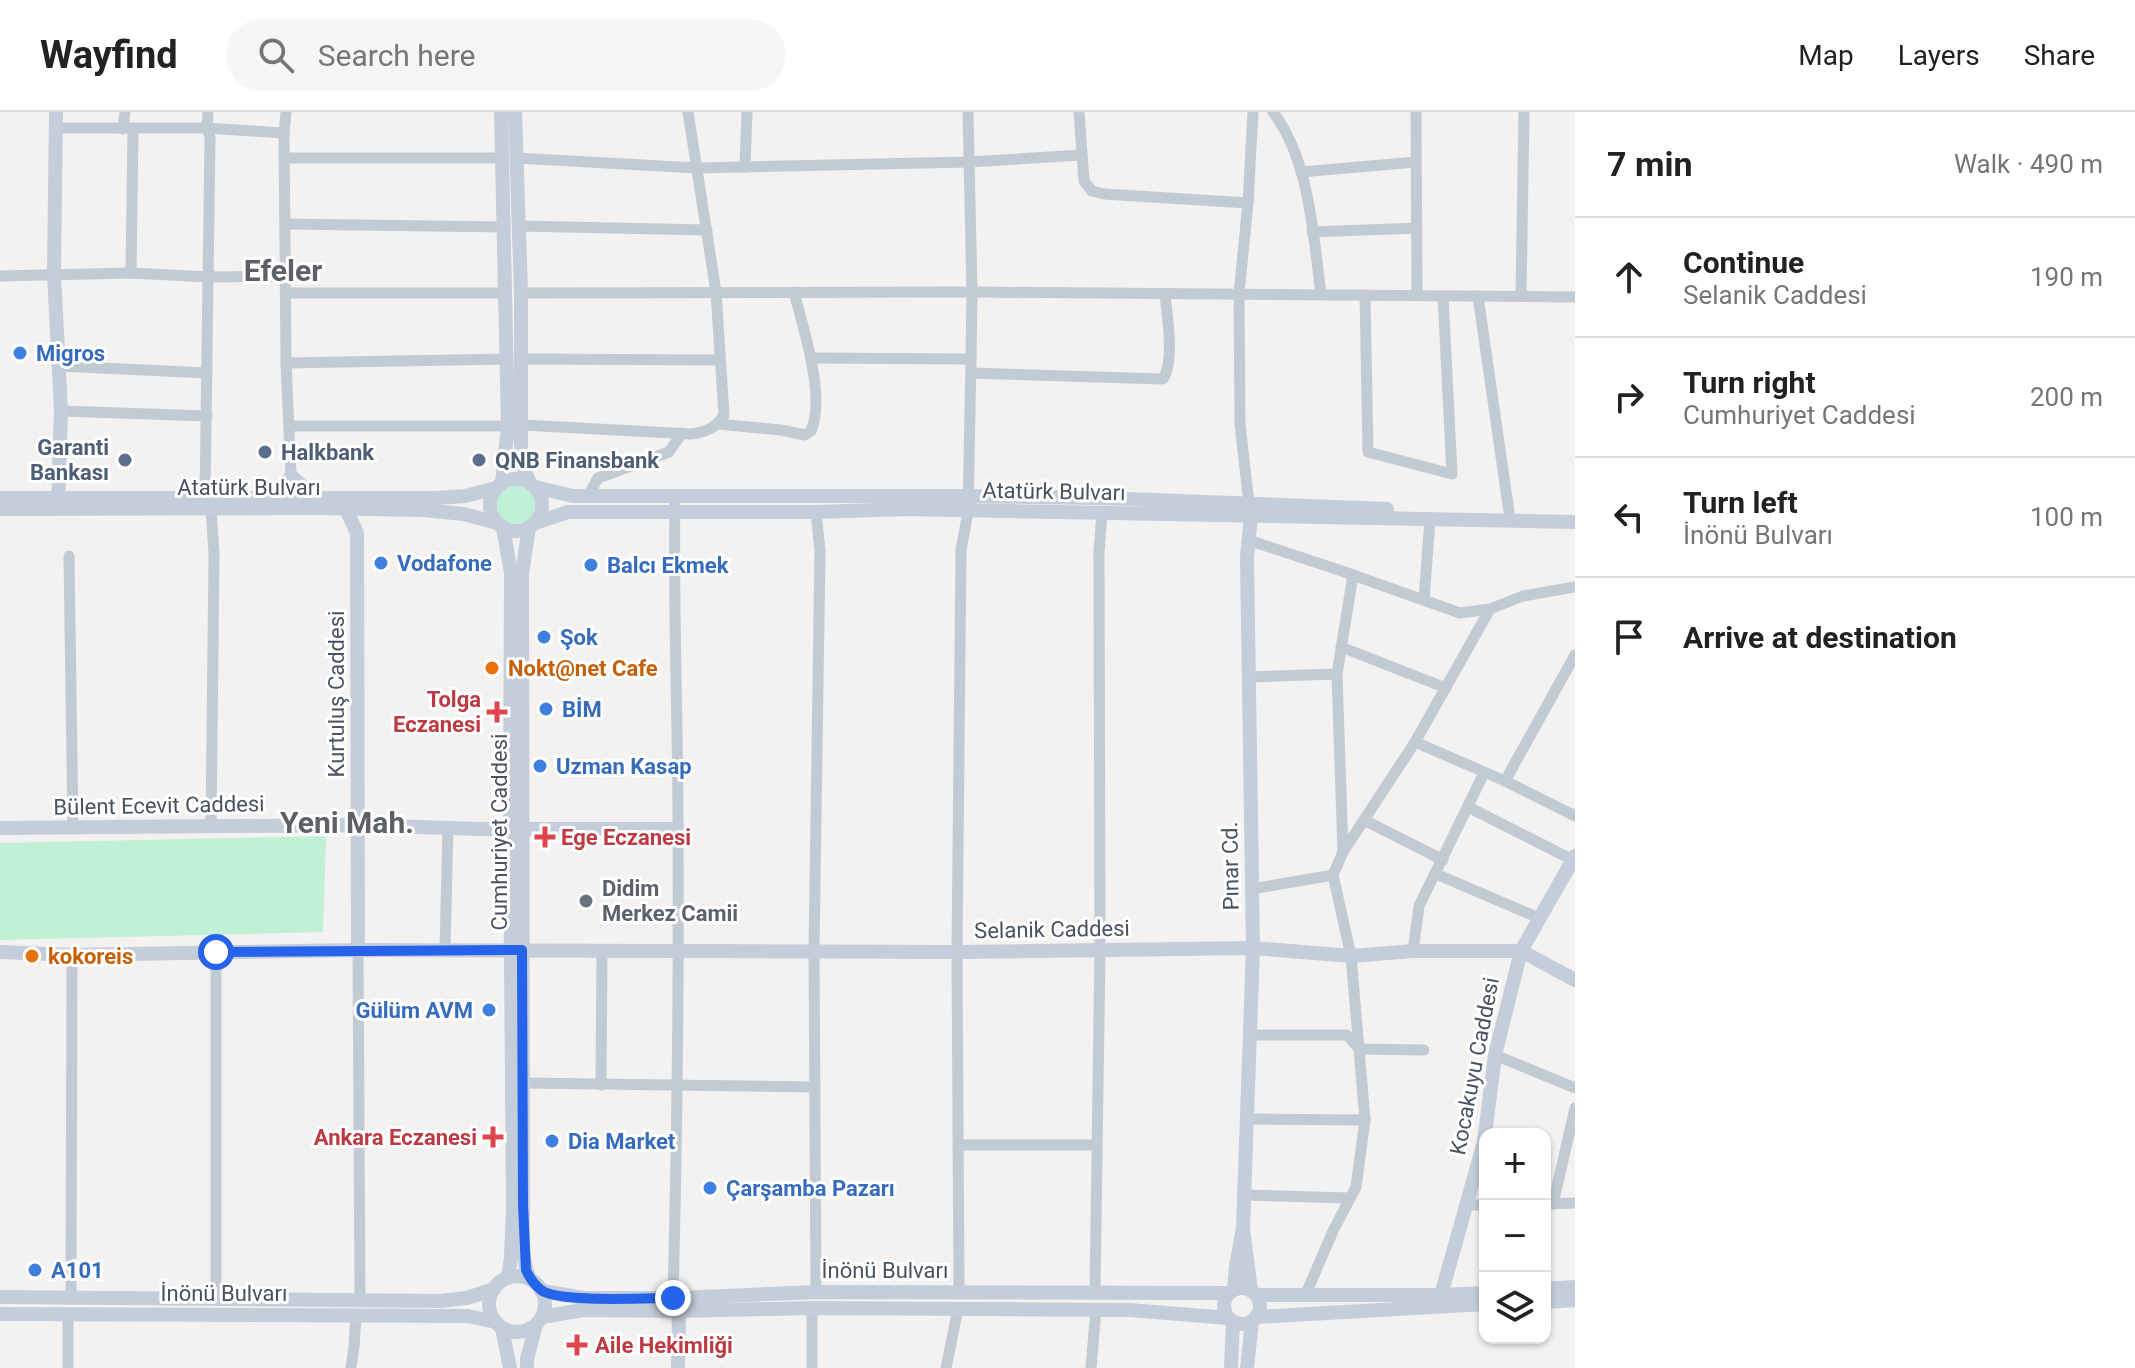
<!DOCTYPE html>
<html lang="en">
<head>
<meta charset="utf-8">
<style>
  body { margin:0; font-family:Roboto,sans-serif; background:#f6f6f6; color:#222 }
  .controls { position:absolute; right:24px; bottom:24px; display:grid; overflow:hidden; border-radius:16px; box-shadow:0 2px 6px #0004 }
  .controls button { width:72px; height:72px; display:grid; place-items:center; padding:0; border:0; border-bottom:2px solid #e0e0e0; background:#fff; color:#222; font:40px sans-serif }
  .stop { position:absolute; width:24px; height:24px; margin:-18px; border:6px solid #2563eb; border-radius:50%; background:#fff }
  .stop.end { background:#2563eb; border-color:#fff; box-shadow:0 2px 8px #0008 }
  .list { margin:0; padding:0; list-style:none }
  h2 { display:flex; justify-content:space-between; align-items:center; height:104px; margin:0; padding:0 32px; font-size:34px }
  h2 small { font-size:26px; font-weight:400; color:#767676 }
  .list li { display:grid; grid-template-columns:52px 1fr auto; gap:24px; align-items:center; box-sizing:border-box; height:120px; padding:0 32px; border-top:2px solid #e0e0e0 }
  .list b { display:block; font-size:30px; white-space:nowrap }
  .list p { margin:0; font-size:26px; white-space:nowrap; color:#767676 }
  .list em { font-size:26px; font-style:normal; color:#767676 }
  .icon { flex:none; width:44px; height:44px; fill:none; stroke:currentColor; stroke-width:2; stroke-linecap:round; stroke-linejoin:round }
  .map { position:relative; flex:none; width:1575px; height:1256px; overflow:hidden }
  header { display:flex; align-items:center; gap:48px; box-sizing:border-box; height:112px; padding:0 40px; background:#fff; border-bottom:2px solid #e0e0e0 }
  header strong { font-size:38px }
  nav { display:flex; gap:44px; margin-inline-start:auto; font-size:28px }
  .search { width:560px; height:72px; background:#f6f6f6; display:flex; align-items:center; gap:20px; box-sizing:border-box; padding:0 28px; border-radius:44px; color:#767676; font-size:30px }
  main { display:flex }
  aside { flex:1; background:#fff }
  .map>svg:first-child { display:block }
</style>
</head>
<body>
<header>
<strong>Wayfind</strong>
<div class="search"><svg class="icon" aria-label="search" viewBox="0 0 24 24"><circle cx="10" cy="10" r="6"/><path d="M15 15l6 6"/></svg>Search here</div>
<nav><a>Map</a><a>Layers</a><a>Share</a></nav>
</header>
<main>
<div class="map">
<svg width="1575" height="1256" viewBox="0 0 1575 1256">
  <rect width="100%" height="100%" fill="#f4f1f1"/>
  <g fill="#c0f1d6">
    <circle cx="516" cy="393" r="19"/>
    <path d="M326 724 323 820 0 828V731Z"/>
  </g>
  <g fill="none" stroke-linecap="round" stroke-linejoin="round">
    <g stroke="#c2cbd3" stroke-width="11">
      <path d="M286 0 284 21 286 251 291 364"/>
      <path d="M1079 0 1084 69 1092 79 1104 82 1248 91"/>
      <path d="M1273 0C1310 49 1313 123 1321 182"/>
      <path d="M1416 0 1417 183"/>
      <path d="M56 16H207L284 21"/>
      <path d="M123 17 125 0"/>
      <path d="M284 46H502"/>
      <path d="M516 46 697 56 969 50 1081 43"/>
      <path d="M745 55 747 0"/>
      <path d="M1301 60 1416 50"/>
      <path d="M285 112 505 115"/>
      <path d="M519 114 707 118"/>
      <path d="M1312 120 1417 116"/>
      <path d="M131 161 133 17"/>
      <path d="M0 164 131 161 209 165 285 164"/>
      <path d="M286 181H506"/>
      <path d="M521 181 972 180 1575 185"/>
      <path d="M1365 183 1368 340 1452 362 1443 184"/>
      <path d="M1478 184 1509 400"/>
      <path d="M1521 184 1524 0"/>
      <path d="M811 246 971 247"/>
      <path d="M521 247 720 248"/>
      <path d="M286 251 508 247"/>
      <path d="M58 254 207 261"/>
      <path d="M971 261 1163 267C1175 249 1167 204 1165 182"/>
      <path d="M61 299 207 304"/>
      <path d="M718 312 781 318 805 323 811 319C826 284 803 216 794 180"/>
      <path d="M522 313 691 322C706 320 716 316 724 303L716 180 688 0"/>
      <path d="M290 314H508"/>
      <path d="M588 384 598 366 669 340 682 321"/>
      <path d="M205 385 210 25 207 16 208 0"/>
      <path d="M1249 392 1240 312 1239 182 1248 91 1253 0"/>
      <path d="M211 397 214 441 211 715"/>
      <path d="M816 400 820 439 814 838 816 1180"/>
      <path d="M1248 428 1336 457 1460 501 1490 497 1523 484 1575 475"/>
      <path d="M69 444 73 716"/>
      <path d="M1424 488 1430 407"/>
      <path d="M1341 535 1446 576"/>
      <path d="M1249 565 1337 562"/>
      <path d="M1415 630 1505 669 1575 704"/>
      <path d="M1505 669 1575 543"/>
      <path d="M1468 695 1573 748"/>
      <path d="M1364 708 1443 748"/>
      <path d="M1343 740 1337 562 1353 463"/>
      <path d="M1436 762 1539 806"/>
      <path d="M1252 777 1333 763"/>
      <path d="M358 838 360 1187"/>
      <path d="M445 838 448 715"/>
      <path d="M1413 839 1419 794 1484 661"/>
      <path d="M1250 923H1347L1359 937 1424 938"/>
      <path d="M1495 943 1575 976"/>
      <path d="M523 971 815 975"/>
      <path d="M601 973 602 838"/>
      <path d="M1247 1007 1365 1008"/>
      <path d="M958 1033H1097"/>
      <path d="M1244 1083 1349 1086"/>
      <path d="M1545 1092 1575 1091"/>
      <path d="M1553 1092 1575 996"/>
      <path d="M1465 1093H1485"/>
      <path d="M959 1179 957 840 961 438 968 400 971 247 972 180 968 0"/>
      <path d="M1095 1180 1100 838 1099 440 1102 401"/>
      <path d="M1305 1184 1333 1119 1356 1075 1365 1008 1351 844 1333 763 1343 740 1415 630 1490 497"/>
      <path d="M673 1186C677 1030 679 874 678 718 678 607 673 496 675 385"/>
      <path d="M71 1187 72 843"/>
      <path d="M216 1187V840"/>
      <path d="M68 1256V1202"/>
      <path d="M351 1256 354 1235 356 1203"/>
      <path d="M812 1256V1196"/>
      <path d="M946 1256 958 1197"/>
      <path d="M1091 1256 1096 1197"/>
    </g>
    <g stroke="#c4cdda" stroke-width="14">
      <path d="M56 0 54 162 61 299 58 395"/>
      <path d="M501 0 508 314 502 371"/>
      <path d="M515 0 521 181V340L524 357 530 371"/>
      <circle cx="516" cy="393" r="26"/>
      <path d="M535 375 573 384H969L1100 386 1387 397"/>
      <path d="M278 385 291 364 314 385"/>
      <path d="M0 386H434L465 384 496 376"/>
      <path d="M0 397 316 396 423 398 464 402 497 411"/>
      <path d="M346 397 357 421 358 838"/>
      <path d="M535 411 568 400H816L906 397 1575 410"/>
      <path d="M503 415 511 461 510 718 513 1096 511 1145 508 1166"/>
      <path d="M529 415 522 462 523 1093C523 1117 520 1145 530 1167"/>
      <path d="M0 716 359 713 510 718"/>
      <path d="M521 717H678"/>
      <path d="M0 840 72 843 358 838 957 840 1253 836 1351 844 1413 839H1521L1575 868"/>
      <path d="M1243 1116 1253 836 1247 445 1251 404 1250 397"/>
      <circle cx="517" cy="1192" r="28"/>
      <circle cx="1242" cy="1194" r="18"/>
      <path d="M1545 1177 1575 1175"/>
      <path d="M1234 1178 1236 1154 1243 1116 1251 1179"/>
      <path d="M542 1179 584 1186H679L816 1180 1230 1181"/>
      <path d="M1256 1183H1441L1485 1181"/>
      <path d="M1441 1183 1484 1030 1495 943 1521 839 1575 744"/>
      <path d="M0 1185 440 1189 467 1186 494 1177"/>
      <path d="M1545 1190 1575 1188"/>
      <path d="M0 1202 468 1204 496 1210"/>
      <path d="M542 1205 583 1198 679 1199 812 1196 1130 1198 1228 1206"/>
      <path d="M1256 1205 1485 1192"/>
      <path d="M502 1216 510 1256"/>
      <path d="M527 1256V1247L536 1213"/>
      <path d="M678 1256 679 1199"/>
      <path d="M1231 1256 1233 1209"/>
      <path d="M1247 1256 1252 1209"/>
    </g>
  </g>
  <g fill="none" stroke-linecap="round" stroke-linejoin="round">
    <path stroke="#2563eb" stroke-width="10" d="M216 840 522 838 523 1093 526 1158C529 1165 534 1172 541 1178 558 1191 648 1186 673 1186"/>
  </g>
  <g fill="#3f7fe0" stroke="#fff" stroke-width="3">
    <circle cx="20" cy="241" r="8"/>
    <circle cx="381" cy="451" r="8"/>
    <circle cx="591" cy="453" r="8"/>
    <circle cx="544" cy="525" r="8"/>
    <circle cx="546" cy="597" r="8"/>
    <circle cx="540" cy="654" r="8"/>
    <circle cx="489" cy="898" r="8"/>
    <circle cx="552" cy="1029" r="8"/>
    <circle cx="710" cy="1076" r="8"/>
    <circle cx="35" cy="1158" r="8"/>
  </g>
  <g fill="#5c6f8a" stroke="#fff" stroke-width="3">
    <circle cx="265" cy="340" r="8"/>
    <circle cx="125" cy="348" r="8"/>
    <circle cx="479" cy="348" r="8"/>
  </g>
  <g fill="#e8710a" stroke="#fff" stroke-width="3">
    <circle cx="492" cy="556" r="8"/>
    <circle cx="32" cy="844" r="8"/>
  </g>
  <g fill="#e0444e" stroke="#fff" stroke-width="3">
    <path d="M493 588h8v8h8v8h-8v8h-8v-8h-8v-8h8z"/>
    <path d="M541 713h8v8h8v8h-8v8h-8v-8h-8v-8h8z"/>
    <path d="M489 1013h8v8h8v8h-8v8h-8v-8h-8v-8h8z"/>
    <path d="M573 1221h8v8h8v8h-8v8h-8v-8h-8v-8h8z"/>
  </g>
  <circle fill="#6b7280" stroke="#fff" stroke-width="3" cx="586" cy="789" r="8"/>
  <g text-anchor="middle" stroke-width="6" stroke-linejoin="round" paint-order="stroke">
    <g font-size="22" font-weight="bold" fill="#366cbe" stroke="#fff" text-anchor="start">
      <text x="36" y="249">Migros</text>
      <text x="397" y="459">Vodafone</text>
      <text x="607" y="461">Balcı Ekmek</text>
      <text x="560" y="533">Şok</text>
      <text x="562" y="605">BİM</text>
      <text x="556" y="662">Uzman Kasap</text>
      <text x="473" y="906" text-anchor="end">Gülüm AVM</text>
      <text x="568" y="1037">Dia Market</text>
      <text x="726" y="1084">Çarşamba Pazarı</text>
      <text x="51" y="1166">A101</text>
    </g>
    <g font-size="22" font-weight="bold" fill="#4e5e75" stroke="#fff" text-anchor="start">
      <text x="109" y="343" text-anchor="end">Garanti<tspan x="109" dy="25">Bankası</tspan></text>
      <text x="281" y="348">Halkbank</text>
      <text x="495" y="356">QNB Finansbank</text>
    </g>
    <g font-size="22" fill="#48535f" stroke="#fff">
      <text x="249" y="383">Atatürk Bulvarı</text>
      <text transform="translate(1054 379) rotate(1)" y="8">Atatürk Bulvarı</text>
      <text transform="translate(336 582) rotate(-90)" y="8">Kurtuluş Caddesi</text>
      <text transform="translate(159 693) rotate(-1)" y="8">Bülent Ecevit Caddesi</text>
      <text transform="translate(499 720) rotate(-90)" y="8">Cumhuriyet Caddesi</text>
      <text transform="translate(1230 754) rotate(-91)" y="8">Pınar Cd.</text>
      <text transform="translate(1052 817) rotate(-1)" y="8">Selanik Caddesi</text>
      <text transform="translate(1474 954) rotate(-79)" y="8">Kocakuyu Caddesi</text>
      <text x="885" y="1166">İnönü Bulvarı</text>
      <text x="224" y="1189">İnönü Bulvarı</text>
    </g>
    <g font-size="22" font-weight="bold" fill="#c56008" stroke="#fff" text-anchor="start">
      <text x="508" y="564">Nokt@net Cafe</text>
      <text x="48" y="852">kokoreis</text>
    </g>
    <g font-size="22" font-weight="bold" fill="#be3a42" stroke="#fff" text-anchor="end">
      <text x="481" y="595">Tolga<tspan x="481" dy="25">Eczanesi</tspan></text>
      <text x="561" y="733" text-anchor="start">Ege Eczanesi</text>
      <text x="477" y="1033">Ankara Eczanesi</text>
      <text x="595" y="1241" text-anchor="start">Aile Hekimliği</text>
    </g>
    <g font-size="22" font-weight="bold" fill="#5b616d" stroke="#fff" text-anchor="start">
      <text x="602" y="784">Didim<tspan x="602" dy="25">Merkez Camii</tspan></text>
    </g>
    <g font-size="30" font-weight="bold" fill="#5d6166" stroke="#fff">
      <text x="283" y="169">Efeler</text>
      <text x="347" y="721">Yeni Mah.</text>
    </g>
  </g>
</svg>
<div class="controls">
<button>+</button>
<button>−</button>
<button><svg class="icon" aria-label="layers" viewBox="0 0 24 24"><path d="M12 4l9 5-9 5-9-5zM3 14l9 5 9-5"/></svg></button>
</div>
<div class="stop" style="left:216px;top:840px"></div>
<div class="stop end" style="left:673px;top:1186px"></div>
</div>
<aside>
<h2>7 min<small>Walk · 490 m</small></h2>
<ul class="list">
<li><svg class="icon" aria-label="ahead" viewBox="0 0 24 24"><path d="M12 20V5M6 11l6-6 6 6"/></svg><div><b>Continue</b><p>Selanik Caddesi</p></div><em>190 m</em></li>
<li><svg class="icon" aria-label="right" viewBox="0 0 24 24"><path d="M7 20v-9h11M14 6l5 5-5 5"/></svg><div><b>Turn right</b><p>Cumhuriyet Caddesi</p></div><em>200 m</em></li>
<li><svg class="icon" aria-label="left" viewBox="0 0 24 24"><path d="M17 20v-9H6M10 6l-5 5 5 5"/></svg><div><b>Turn left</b><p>İnönü Bulvarı</p></div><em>100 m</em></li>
<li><svg class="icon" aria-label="arrive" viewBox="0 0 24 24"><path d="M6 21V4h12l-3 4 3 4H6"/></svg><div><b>Arrive at destination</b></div></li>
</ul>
</aside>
</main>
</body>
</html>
